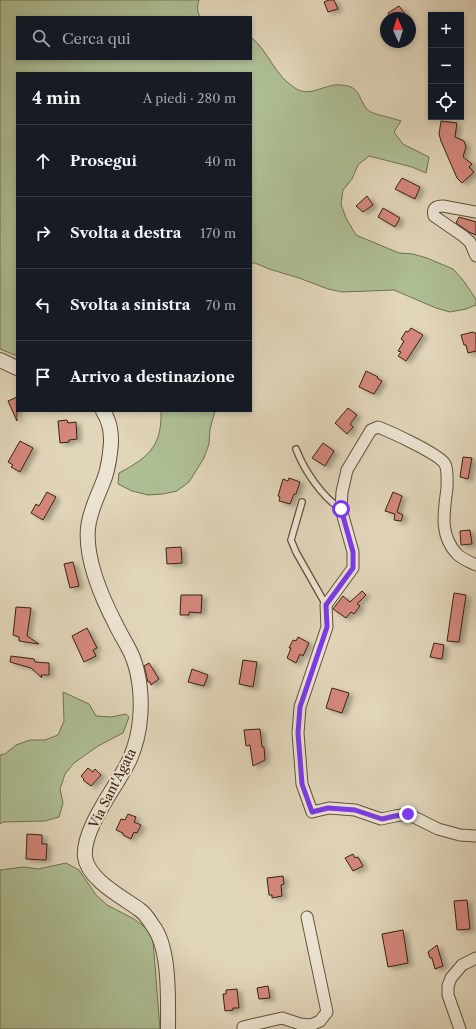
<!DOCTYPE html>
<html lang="it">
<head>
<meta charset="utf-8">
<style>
  body { margin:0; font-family:"Libre Caslon Text",serif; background:#242831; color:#f1f3f6 }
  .controls { position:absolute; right:12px; top:12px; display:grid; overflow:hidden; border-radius:0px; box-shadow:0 2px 6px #0003 }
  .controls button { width:36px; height:36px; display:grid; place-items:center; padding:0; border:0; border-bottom:1px solid #363941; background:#171b24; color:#f1f3f6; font:20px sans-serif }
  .compass { position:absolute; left:380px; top:12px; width:36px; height:36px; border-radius:50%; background:#171b24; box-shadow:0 2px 6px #0003; rotate:356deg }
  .stop { position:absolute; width:12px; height:12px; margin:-9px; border:3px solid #7c3aed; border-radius:50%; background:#fff }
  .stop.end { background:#7c3aed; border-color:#fff; box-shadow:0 1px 4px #0008 }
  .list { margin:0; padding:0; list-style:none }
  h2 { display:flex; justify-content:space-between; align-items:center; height:52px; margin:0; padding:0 16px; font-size:17px }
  h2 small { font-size:13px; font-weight:400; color:#9ea1a6 }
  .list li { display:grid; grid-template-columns:26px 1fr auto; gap:12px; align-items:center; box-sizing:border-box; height:72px; padding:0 16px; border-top:1px solid #363941 }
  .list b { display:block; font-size:15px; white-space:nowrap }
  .list em { font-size:13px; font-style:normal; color:#9ea1a6 }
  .icon { flex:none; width:22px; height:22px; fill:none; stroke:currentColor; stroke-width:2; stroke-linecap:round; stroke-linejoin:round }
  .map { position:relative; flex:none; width:476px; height:1029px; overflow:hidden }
  .search { position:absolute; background:#171b24; box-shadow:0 2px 6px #0003; left:16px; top:16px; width:236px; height:44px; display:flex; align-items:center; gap:10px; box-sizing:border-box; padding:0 14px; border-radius:0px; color:#9ea1a6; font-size:15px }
  .panel { position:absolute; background:#171b24; box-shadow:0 2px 6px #0003; left:16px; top:72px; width:236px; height:340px; border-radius:0px }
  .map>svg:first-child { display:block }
</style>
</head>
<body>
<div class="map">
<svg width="476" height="1029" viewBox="0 0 476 1029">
  <defs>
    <filter id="shadow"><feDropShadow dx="4.5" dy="2.5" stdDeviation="2" flood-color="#0004"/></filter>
  </defs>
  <rect width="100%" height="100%" fill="#e1d5ba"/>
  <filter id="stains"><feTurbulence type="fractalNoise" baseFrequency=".005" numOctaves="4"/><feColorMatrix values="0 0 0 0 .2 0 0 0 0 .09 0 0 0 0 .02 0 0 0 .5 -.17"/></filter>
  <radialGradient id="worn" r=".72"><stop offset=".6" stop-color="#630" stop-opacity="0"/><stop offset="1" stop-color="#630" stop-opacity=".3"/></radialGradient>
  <g fill="#aebe94" stroke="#727051">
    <path d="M0 0H199C197 7 197 11 200 17H17V59H251V37C269 52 275 76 295 88 307 96 317 89 330 86 336 84 342 85 348 86 361 89 360 104 369 111 376 115 393 118 401 121L394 132 403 144 429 157 426 173 412 167 369 156 358 165 352 179 343 190 341 204 346 218 356 235 399 253 413 254 427 258 453 269 463 280 476 299V305L466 309 450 312 436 308 394 290 342 292 328 289 299 278 269 269 255 263H251V73H17V356L0 349Z"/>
    <path d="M161 411H215L210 429 209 444 204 458 189 482 177 491 163 494 148 495 132 491 118 484 119 473C149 457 162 446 161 411Z"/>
    <path d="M63 692 89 704 96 716 111 717 126 714 129 717 123 733 98 746 74 763 65 774 60 789 63 803 59 817 45 821 3 822 0 824V755L5 754 16 745 30 740H45L58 735 64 721Z"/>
    <path d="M66 863 79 870 96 895 107 905 134 919 146 928 153 941 160 1029H0V870L24 867 38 869Z"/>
  </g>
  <g fill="#d4877c" stroke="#37230e" filter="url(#shadow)">
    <path d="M329 0H334L338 9 328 12 324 2Z"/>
    <path d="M399 6 408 18H391L388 13Z"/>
    <path d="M441 121 457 123 455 137 464 141 466 147 463 157 472 164 469 167 474 172 462 183 457 178 441 141 439 134Z"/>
    <path d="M402 178 420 187 415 199 395 189Z"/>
    <path d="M367 196 373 205 363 212 356 206Z"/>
    <path d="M383 208 400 218 395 227 378 217Z"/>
    <path d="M459 217 476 222V235L469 232 456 223Z"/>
    <path d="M411 328 423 335 406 361 398 356 401 352 398 351 404 341 401 339 406 331 408 332Z"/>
    <path d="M473 332 474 333H476V351L468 353 466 345H464L461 335Z"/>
    <path d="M366 371 378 377 377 378 382 381 374 394 359 387Z"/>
    <path d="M17 397V421L8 401Z"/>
    <path d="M348 408 357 415 350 424 353 427 347 434 335 423Z"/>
    <path d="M67 420 68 423 76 422 77 439 69 440V442L60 443 58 421Z"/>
    <path d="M20 441 33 448 20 472 11 467 13 465 8 462Z"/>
    <path d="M323 443 334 451 325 466 312 458Z"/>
    <path d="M463 457 472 458 468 479 460 477Z"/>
    <path d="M289 478 300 482 296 494H294L290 504 279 501 280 497 278 496 283 479 288 481Z"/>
    <path d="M47 492 56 497 43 520 31 513 36 504 39 506Z"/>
    <path d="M393 492 402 496 397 512 403 515 401 521 394 520 395 514 385 511Z"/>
    <path d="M470 530 472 544 461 545 460 531Z"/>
    <path d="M181 547 182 563 167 564 166 548Z"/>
    <path d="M73 562 79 586 70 588 64 564Z"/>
    <path d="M362 591 366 595 357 604 360 606 354 614 351 612 346 618 333 609 343 596 350 602Z"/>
    <path d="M454 593 466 595 459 642 447 641Z"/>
    <path d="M181 595H202L201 613 189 612V615H180Z"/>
    <path d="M16 607 31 608 27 636 39 644 19 641V637L13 635Z"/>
    <path d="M87 628 97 648 93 650 96 656 84 662 72 636Z"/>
    <path d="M298 637 309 643 303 656 300 654 296 663 287 658 291 648H289L293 640 296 641Z"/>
    <path d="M434 643 444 645 442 659 430 657Z"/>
    <path d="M11 656 34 659 35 662 49 663V675H41L42 678 31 668 10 662Z"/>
    <path d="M243 660 257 662 253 687 239 684Z"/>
    <path d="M149 663 159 679 151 685 150 682H148L144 666Z"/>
    <path d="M192 669 208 675 204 686 188 682Z"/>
    <path d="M332 688 349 693 342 713 326 708Z"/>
    <path d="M260 729 262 747H264L265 760 253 766 250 745 246 746 244 730Z"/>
    <path d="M88 768 93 772 95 769 101 775 91 786 83 780 84 779 81 776Z"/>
    <path d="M128 814 136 817 134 822 141 825 137 833 134 832 131 839 123 835V833L116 830 121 819 125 820Z"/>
    <path d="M27 834 42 835V844H47L46 860 26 859Z"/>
    <path d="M353 854 355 858 358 857 363 866 353 871 345 858Z"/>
    <path d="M283 876 284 884 281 885 282 896 272 898V895H269L267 878Z"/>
    <path d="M467 900 470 929 457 930 454 901Z"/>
    <path d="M403 930 408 963 388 967 382 934Z"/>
    <path d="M437 945 443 966 435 969 432 958H430L428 952Z"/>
    <path d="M268 986 270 998 259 999 257 988Z"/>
    <path d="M237 989 239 1008H233V1010L225 1011 223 994H226V990Z"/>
  </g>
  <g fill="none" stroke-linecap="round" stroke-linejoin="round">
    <defs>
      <g id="service">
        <path d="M296 449C304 470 322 497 341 509"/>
        <path d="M302 502 291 540 296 552 326 605"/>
      </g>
      <g id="minor">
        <path d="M476 212 443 206C436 206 432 208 434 216L463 236 470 242 476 256"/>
        <path d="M476 565C470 562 462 559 457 554 439 535 444 512 447 488 447 481 448 470 445 464 439 454 391 432 378 427L371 430 347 470 342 492 341 509 353 552V568L326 605 327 627 300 707 298 733 302 784 312 812 329 808 355 810 381 819 395 816 408 814 438 829 460 835 476 836"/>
        <path d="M244 1029 243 1027 282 1018 300 1024 311 1025 320 1021 327 1012 307 917"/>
        <path d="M460 1029 448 995V986L451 978 462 965 476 958"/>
      </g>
      <g id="tertiary">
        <path d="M0 360 17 368"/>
        <path d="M103 411C110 422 111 431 111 443 110 455 109 465 105 477 99 494 90 509 88 528 85 559 102 598 116 625 121 636 129 647 133 658 140 676 142 700 140 719 139 732 135 747 130 759 118 785 82 828 85 857 88 880 124 898 140 910 146 914 151 923 155 929 170 952 168 1001 168 1029"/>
      </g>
    </defs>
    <use href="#service" stroke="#625039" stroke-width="8"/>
    <use href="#minor" stroke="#625039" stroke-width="13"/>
    <use href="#tertiary" stroke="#625039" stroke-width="16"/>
    <use href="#service" stroke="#ece4d2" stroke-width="5.5"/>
    <use href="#minor" stroke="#ece4d2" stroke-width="11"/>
    <use href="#tertiary" stroke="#ece4d2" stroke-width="14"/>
  </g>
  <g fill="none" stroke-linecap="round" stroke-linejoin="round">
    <path stroke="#7c3aed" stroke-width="5" d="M341 509 353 552V568L326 605 327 627 300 707 298 733 302 784 312 812 328 808 355 810 382 819 395 816 408 814"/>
  </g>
  <g text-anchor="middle" stroke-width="4" stroke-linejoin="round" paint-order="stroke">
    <g font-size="13" fill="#37230e" stroke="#ece4d2">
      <text transform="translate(112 788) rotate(-63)" y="5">Via Sant'Agata</text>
    </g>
  </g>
  <rect width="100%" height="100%" filter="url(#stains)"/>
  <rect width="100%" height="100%" fill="url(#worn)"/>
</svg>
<div class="controls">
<button>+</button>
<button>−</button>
<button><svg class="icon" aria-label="locate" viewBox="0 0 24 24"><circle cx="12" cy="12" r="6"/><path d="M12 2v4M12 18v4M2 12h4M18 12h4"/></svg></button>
</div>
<svg class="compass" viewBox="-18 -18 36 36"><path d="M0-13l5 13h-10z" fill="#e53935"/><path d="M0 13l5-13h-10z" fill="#9ea1a6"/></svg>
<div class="stop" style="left:341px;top:509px"></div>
<div class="stop end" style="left:408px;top:814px"></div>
<div class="search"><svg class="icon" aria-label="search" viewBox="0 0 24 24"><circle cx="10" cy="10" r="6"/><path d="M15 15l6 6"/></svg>Cerca qui</div>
<section class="panel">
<h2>4 min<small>A piedi · 280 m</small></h2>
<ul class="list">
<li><svg class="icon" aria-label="ahead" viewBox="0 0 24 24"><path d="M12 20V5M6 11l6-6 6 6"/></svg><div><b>Prosegui</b></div><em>40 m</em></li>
<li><svg class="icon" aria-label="right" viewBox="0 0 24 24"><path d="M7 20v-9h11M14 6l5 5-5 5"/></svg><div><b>Svolta a destra</b></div><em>170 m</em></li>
<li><svg class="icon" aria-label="left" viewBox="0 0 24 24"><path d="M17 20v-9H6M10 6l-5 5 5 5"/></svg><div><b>Svolta a sinistra</b></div><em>70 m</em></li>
<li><svg class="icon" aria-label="arrive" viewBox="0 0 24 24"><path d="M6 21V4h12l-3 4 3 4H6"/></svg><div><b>Arrivo a destinazione</b></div></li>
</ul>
</section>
</div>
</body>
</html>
